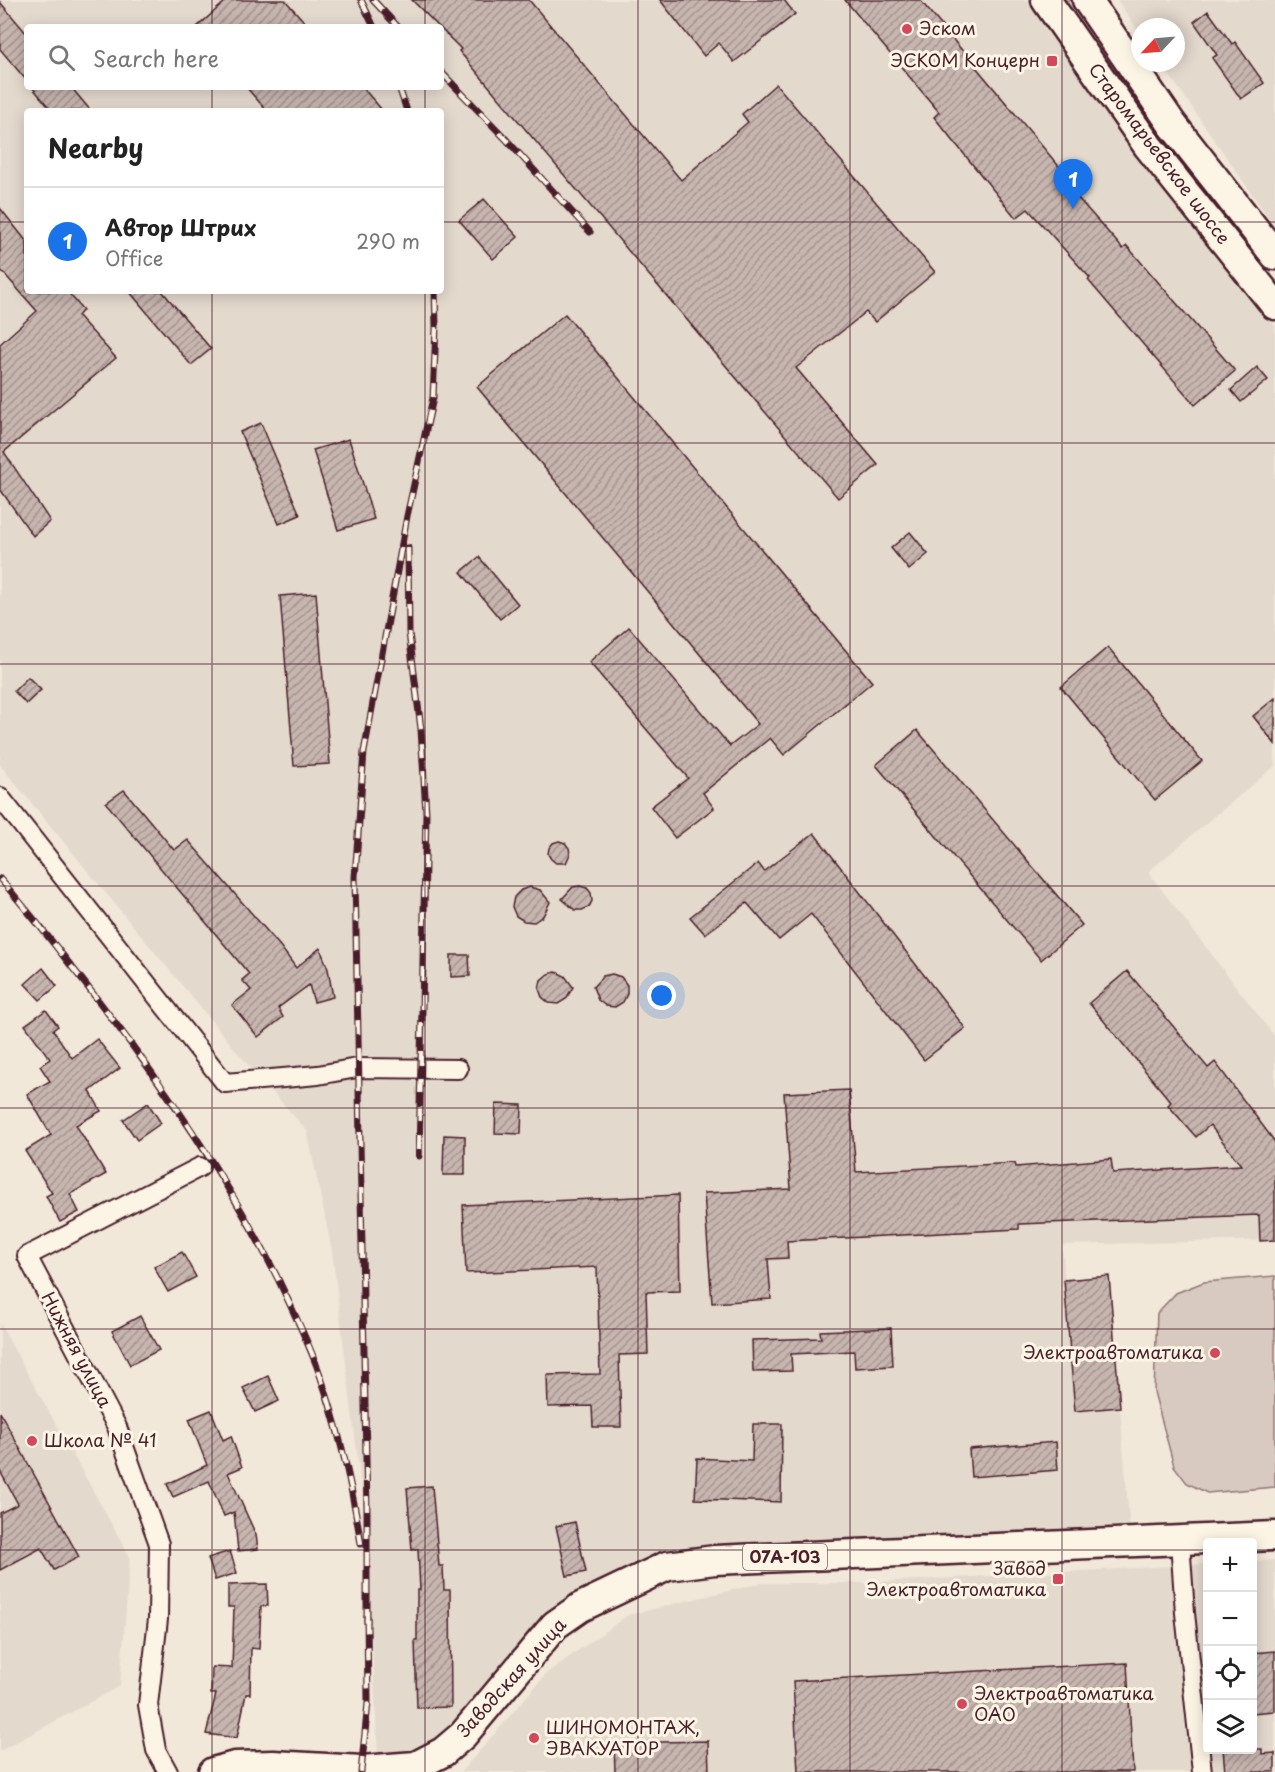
<!DOCTYPE html>
<html lang="en">
<head>
<meta charset="utf-8">
<style>
  body { margin:0; font-family:"Playpen Sans",sans-serif; background:#f6f6f6; color:#222 }
  .controls { position:absolute; right:18px; bottom:18px; display:grid; overflow:hidden; border-radius:6px; box-shadow:0 3px 15px #0003 }
  .controls button { width:54px; height:54px; display:grid; place-items:center; padding:0; border:0; border-bottom:2px solid #e0e0e0; background:#fff; color:#222; font:30px sans-serif }
  .compass { position:absolute; left:1131px; top:18px; width:54px; height:54px; border-radius:50%; background:#fff; box-shadow:0 3px 15px #0003; rotate:244deg }
  .you { position:absolute; left:662px; top:996px; width:21px; height:21px; margin:-15px; border:4px solid #fff; border-radius:50%; background:#1a73e8; box-shadow:0 0 0 9px #1a73e833 }
  .badge { display:grid; place-items:center; width:39px; height:39px; border-radius:50%; background:#1a73e8; color:#fff; font-size:20px; font-weight:700 }
  .pin { position:absolute; translate:-50% -50px; filter:drop-shadow(0 2px 3px #0008) }
  .pin::after { content:''; position:absolute; top:32px; width:21px; height:18px; background:inherit; clip-path:polygon(0 0,100% 0,50% 100%) }
  .list { margin:0; padding:0; list-style:none }
  h2 { display:flex; justify-content:space-between; align-items:center; height:78px; margin:0; padding:0 24px; font-size:26px }
  h2 small { font-size:20px; font-weight:400; color:#767676 }
  .list li { display:grid; grid-template-columns:39px 1fr auto; gap:18px; align-items:center; box-sizing:border-box; height:108px; padding:0 24px; border-top:2px solid #e0e0e0 }
  .list b { display:block; font-size:22px; white-space:nowrap }
  .list p { margin:0; font-size:20px; white-space:nowrap; color:#767676 }
  .list em { font-size:20px; font-style:normal; color:#767676 }
  .icon { flex:none; width:33px; height:33px; fill:none; stroke:currentColor; stroke-width:2; stroke-linecap:round; stroke-linejoin:round }
  .map { position:relative; flex:none; width:1275px; height:1772px; overflow:hidden }
  .search { position:absolute; background:#fff; box-shadow:0 3px 15px #0003; left:24px; top:24px; width:420px; height:66px; display:flex; align-items:center; gap:15px; box-sizing:border-box; padding:0 21px; border-radius:6px; color:#767676; font-size:22px }
  .panel { position:absolute; background:#fff; box-shadow:0 3px 15px #0003; left:24px; top:108px; width:420px; height:186px; border-radius:6px }
  .map>svg:first-child { display:block }
</style>
</head>
<body>
<div class="map">
<svg width="1275" height="1772" viewBox="0 0 1275 1772">
  <defs>
    <pattern id="building-hatch" width="6" height="6" patternUnits="userSpaceOnUse" patternTransform="scale(1.5)"><rect width="6" height="6" fill="#c7b6af"/><path d="M-1 1l2-2M0 6l6-6M5 7l2-2" fill="none" stroke="#a4938f"/></pattern>
  </defs>
  <rect width="100%" height="100%" fill="#f1e8da"/>
  <filter id="ink" filterUnits="userSpaceOnUse"><feTurbulence type="fractalNoise" baseFrequency=".0167" numOctaves="2"/><feDisplacementMap in="SourceGraphic" scale="12" xChannelSelector="R" yChannelSelector="G"/><feConvolveMatrix kernelMatrix="1 2 1 2 8 2 1 2 1" color-interpolation-filters="sRGB"/></filter>
  <g filter="url(#ink)">
    <g fill="#e4d9cd" fill-rule="evenodd">
      <path d="M0 0H1027L1139 161 1275 326V766L1148 872 1275 1037V1240L1062 1245 1075 1410 1120 1407 1130 1532 662 1554 435 1743 412 1755 378 1757 366 1526 332 1251 307 1131 238 1053 0 765ZM27 27H441V87H27ZM27 111H441V291H27Z"/>
      <path d="M1117 0H1275V227L1161 63H1176V27H1140V33Z"/>
      <path d="M0 1324 130 1557 120 1686 0 1751Z"/>
      <path d="M1275 1560V1772H461L548 1672 628 1615 761 1583H862L1207 1564 1208 1750H1252L1253 1561Z"/>
    </g>
    <g fill="#d8cac0" stroke="#917476" stroke-width="1.5">
      <path d="M1056 0H1075L1153 120 1147 124Z"/>
      <path d="M1275 1276V1487L1207 1493 1187 1483 1174 1466 1154 1392 1157 1313 1176 1293 1204 1282Z"/>
    </g>
    <g fill="url(#building-hatch)" stroke="#4a1f2b" stroke-width="1.5">
      <path d="M227 0H285L309 27H197Z"/>
      <path d="M412 0H529L681 180 748 122 742 114 776 84 935 272 875 322 866 312 796 368 878 465 838 498 459 51 461 49Z"/>
      <path d="M660 0H784L795 14 734 62 719 43 704 56Z"/>
      <path d="M845 0H920L1067 176 1062 180 1123 249 1127 246 1235 371 1195 405 1088 280 1090 278 1028 209 1016 218 934 117 939 112Z"/>
      <path d="M0 2 27 34V81L0 49Z"/>
      <path d="M1208 11 1232 44 1235 42 1264 83 1241 99 1212 58 1217 55 1194 22Z"/>
      <path d="M32 87H71L91 111H52Z"/>
      <path d="M246 87H362L383 111H267Z"/>
      <path d="M484 199 518 237 493 259 459 220Z"/>
      <path d="M0 208 27 242V291H67L83 310 78 316 116 358 4 452 50 521 33 536 0 489V344L37 311 0 269Z"/>
      <path d="M129 291H162L211 349 191 365Z"/>
      <path d="M565 314 872 682 784 755 770 738 703 793 714 808 675 838 651 807 688 778 589 662 629 627 730 746 758 724 477 387Z"/>
      <path d="M1257 367 1268 380 1241 402 1231 390Z"/>
      <path d="M261 423 300 515 279 524 240 432Z"/>
      <path d="M349 439 374 519 338 530 313 450Z"/>
      <path d="M910 532 928 554 909 570 891 548Z"/>
      <path d="M479 557 518 604 500 619 461 572Z"/>
      <path d="M316 593 330 764 294 766 280 596Z"/>
      <path d="M1108 647 1202 761 1155 800 1061 687Z"/>
      <path d="M28 677 41 690 26 704 14 691Z"/>
      <path d="M1275 698V744L1253 716Z"/>
      <path d="M917 730 1082 925 1041 960 876 765Z"/>
      <path d="M124 790 174 850 188 840 280 946 296 968 320 948 328 969 333 997 314 1002 309 985 278 1008 283 1017 258 1037 232 1005 251 990 242 980 249 974 106 803Z"/>
      <path d="M814 833 965 1028 924 1060 811 914 779 940 747 903 705 934 690 917 758 863 764 871Z"/>
      <path d="M559 841 565 843 569 848 570 854 566 863H556L551 859 548 854 549 848 553 843Z"/>
      <path d="M580 886 587 888 591 893 592 901 589 907 582 910H575L562 899 573 887Z"/>
      <path d="M530 887 540 890 550 902 543 916 534 922 524 921 516 916 512 907 514 897 521 890Z"/>
      <path d="M451 955H469L470 976 451 977Z"/>
      <path d="M43 968 57 986 40 1000 25 984Z"/>
      <path d="M1127 971 1208 1068 1215 1062 1275 1142V1240L1260 1241 1259 1215 1019 1224V1229L787 1241 788 1258 768 1259 771 1299 712 1303 704 1193 791 1189 784 1093 849 1090 856 1172 1015 1163 1016 1167 1111 1159 1113 1173 1241 1165 1210 1125 1196 1137 1168 1105 1171 1102 1089 1003Z"/>
      <path d="M556 972 565 976 573 987 566 999 558 1004 549 1003 542 997 539 989 541 980 548 974Z"/>
      <path d="M612 974 621 977 627 985V994L623 1002 615 1007 606 1006 598 1000 593 987 603 976Z"/>
      <path d="M46 1010 58 1026 53 1030 72 1058 97 1039 120 1068 90 1091 101 1111 76 1125 106 1174 70 1194 79 1212 60 1222 46 1196 52 1193 25 1151 51 1135 27 1094 50 1081 40 1066 50 1059 25 1025Z"/>
      <path d="M148 1103 161 1123 137 1140 123 1120Z"/>
      <path d="M496 1104 522 1105 521 1134 495 1133Z"/>
      <path d="M444 1135 465 1136V1175H443Z"/>
      <path d="M678 1195 680 1291 646 1292 648 1354 619 1355 621 1427H593L592 1406 548 1407 547 1375 600 1374 597 1267 466 1273 463 1205Z"/>
      <path d="M182 1252 196 1277 168 1292 154 1267Z"/>
      <path d="M1109 1276 1120 1407 1075 1411 1064 1280Z"/>
      <path d="M140 1316 159 1350 130 1365 112 1331Z"/>
      <path d="M891 1328 893 1366 855 1368 854 1351 791 1354 792 1371 753 1372 752 1340 821 1338 820 1331Z"/>
      <path d="M268 1376 279 1401 255 1412 243 1388Z"/>
      <path d="M211 1410 223 1440 231 1436 242 1467 228 1473 256 1535 258 1549 238 1551 234 1512 224 1516 209 1481 173 1497 167 1484 207 1465 189 1419Z"/>
      <path d="M0 1412 79 1557 54 1570 41 1548 0 1570V1513L18 1504 0 1471Z"/>
      <path d="M753 1424H782L781 1502 695 1499 697 1458 752 1461Z"/>
      <path d="M1056 1442 1058 1470 971 1477 969 1449Z"/>
      <path d="M432 1486 439 1566H443L444 1590H450L451 1707 417 1708 415 1640H417V1590H420L418 1549 412 1550 407 1488Z"/>
      <path d="M575 1522 586 1572 567 1576 556 1526Z"/>
      <path d="M230 1551 237 1573 215 1580 208 1558Z"/>
      <path d="M267 1584 268 1606H261L259 1649 251 1648 250 1694H246L237 1738 206 1734 216 1694H211L212 1667 232 1668 234 1607H228V1585Z"/>
      <path d="M1275 1651V1711L1252 1713V1653Z"/>
      <path d="M1127 1663 1133 1772H798L793 1681Z"/>
      <path d="M708 1741 709 1772H615L614 1743Z"/>
      <path d="M1223 1749H1262V1754L1275 1753V1772H1225Z"/>
    </g>
    <g fill="none" stroke-linecap="round" stroke-linejoin="round">
      <defs>
        <g id="minor">
          <path d="M0 797 225 1083 318 1075 357 1068 458 1069"/>
          <path d="M1180 1541 1185 1613 1202 1772"/>
          <path d="M168 1772 156 1750 148 1705 158 1619 159 1544 117 1427 27 1256 200 1167"/>
        </g>
        <g id="primary">
          <path d="M1046 0 1148 146 1275 305"/>
          <path d="M1087 0 1172 124 1275 255"/>
          <path d="M213 1772 235 1766 273 1765 362 1770 416 1766 443 1752 463 1735 555 1625 581 1607 667 1566 715 1560 1275 1536"/>
        </g>
      </defs>
      <use href="#minor" stroke="#4a1f2b" stroke-width="22"/>
      <use href="#primary" stroke="#4a1f2b" stroke-width="33"/>
      <use href="#minor" stroke="#fcf5e5" stroke-width="18"/>
      <use href="#primary" stroke="#fcf5e5" stroke-width="28"/>
      <defs>
        <g id="rail">
          <path d="M361 0 374 27"/>
          <path d="M373 0 398 27"/>
          <path d="M441 72 504 137 590 232"/>
          <path d="M399 87 407 111"/>
          <path d="M408 548 409 633 421 729 426 813 419 1156"/>
          <path d="M0 879C29 911 56 947 83 981 157 1075 226 1174 279 1281 293 1311 308 1341 319 1372 339 1428 352 1486 361 1544"/>
          <path d="M367 1622V1511L355 877 364 752 407 516 433 398 436 327 435 291"/>
          <path d="M361 1772 368 1703 367 1616"/>
        </g>
      </defs>
      <use href="#rail" stroke="#4a1f2b" stroke-width="7"/>
      <use href="#rail" stroke="#fcf5e5" stroke-width="4.5" stroke-dasharray="14" stroke-linecap="butt"/>
    </g>
  </g>
  <path fill="none" stroke="#4a1f2b" stroke-width="1.5" stroke-opacity="0.55" d="M212 0V27M425 0V27M638 0V1772M850 0V1772M1062 0V1772M212 87V111M425 87V111M0 222H27M441 222H1275M212 291V1772M425 291V1772M0 443H1275M0 664H1275M0 886H1275M0 1108H1275M0 1329H1275M0 1550H1208M1252 1550H1275"/>
  <g fill="#d1495b" stroke="#fcf5e5" stroke-width="2">
    <circle cx="907" cy="29" r="6"/>
    <rect x="1046" y="55" width="12" height="12" rx="3"/>
    <circle cx="1215" cy="1353" r="6"/>
    <circle cx="32" cy="1441" r="6"/>
    <rect x="1052" y="1573" width="12" height="12" rx="3"/>
    <circle cx="962" cy="1704" r="6"/>
    <circle cx="534" cy="1738" r="6"/>
  </g>
  <g text-anchor="middle" stroke-width="6" stroke-linejoin="round" paint-order="stroke">
    <rect fill="#fcf5e5" stroke="#7f5f63" stroke-width="1.5" x="743" y="1544" width="84" height="26" rx="4.5"/>
    <g font-size="16" font-weight="bold" fill="#4a1f2b">
      <text x="785" y="1563">07А-103</text>
    </g>
    <g font-size="18" fill="#4a1f2b" stroke="#fcf5e5" text-anchor="start">
      <text x="919" y="35">Эском</text>
      <text x="1040" y="67" text-anchor="end">ЭСКОМ Концерн</text>
      <text x="1203" y="1359" text-anchor="end">Электроавтоматика</text>
      <text x="44" y="1447">Школа № 41</text>
      <text x="1046" y="1575" text-anchor="end">Завод<tspan x="1046" dy="21">Электроавтоматика</tspan></text>
      <text x="974" y="1700">Электроавтоматика<tspan x="974" dy="21">ОАО</tspan></text>
      <text x="546" y="1734">ШИНОМОНТАЖ,<tspan x="546" dy="21">ЭВАКУАТОР</tspan></text>
    </g>
    <g font-size="18" fill="#4a1f2b" stroke="#fcf5e5">
      <text transform="translate(1159 154) rotate(53)" y="6">Старомарьевское шоссе</text>
      <text transform="translate(76 1350) rotate(62)" y="6">Нижняя улица</text>
      <text transform="translate(512 1678) rotate(-48)" y="6">Заводская улица</text>
    </g>
  </g>
</svg>
<div class="controls">
<button>+</button>
<button>−</button>
<button><svg class="icon" aria-label="locate" viewBox="0 0 24 24"><circle cx="12" cy="12" r="6"/><path d="M12 2v4M12 18v4M2 12h4M18 12h4"/></svg></button>
<button><svg class="icon" aria-label="layers" viewBox="0 0 24 24"><path d="M12 4l9 5-9 5-9-5zM3 14l9 5 9-5"/></svg></button>
</div>
<svg class="compass" viewBox="-18 -18 36 36"><path d="M0-13l5 13h-10z" fill="#e53935"/><path d="M0 13l5-13h-10z" fill="#767676"/></svg>
<div class="you"></div>
<div class="pin badge" style="left:1073px;top:209px">1</div>
<div class="search"><svg class="icon" aria-label="search" viewBox="0 0 24 24"><circle cx="10" cy="10" r="6"/><path d="M15 15l6 6"/></svg>Search here</div>
<section class="panel">
<h2>Nearby<small></small></h2>
<ul class="list">
<li><span class="badge">1</span><div><b>Автор Штрих</b><p>Office</p></div><em>290 m</em></li>
</ul>
</section>
</div>
</body>
</html>
